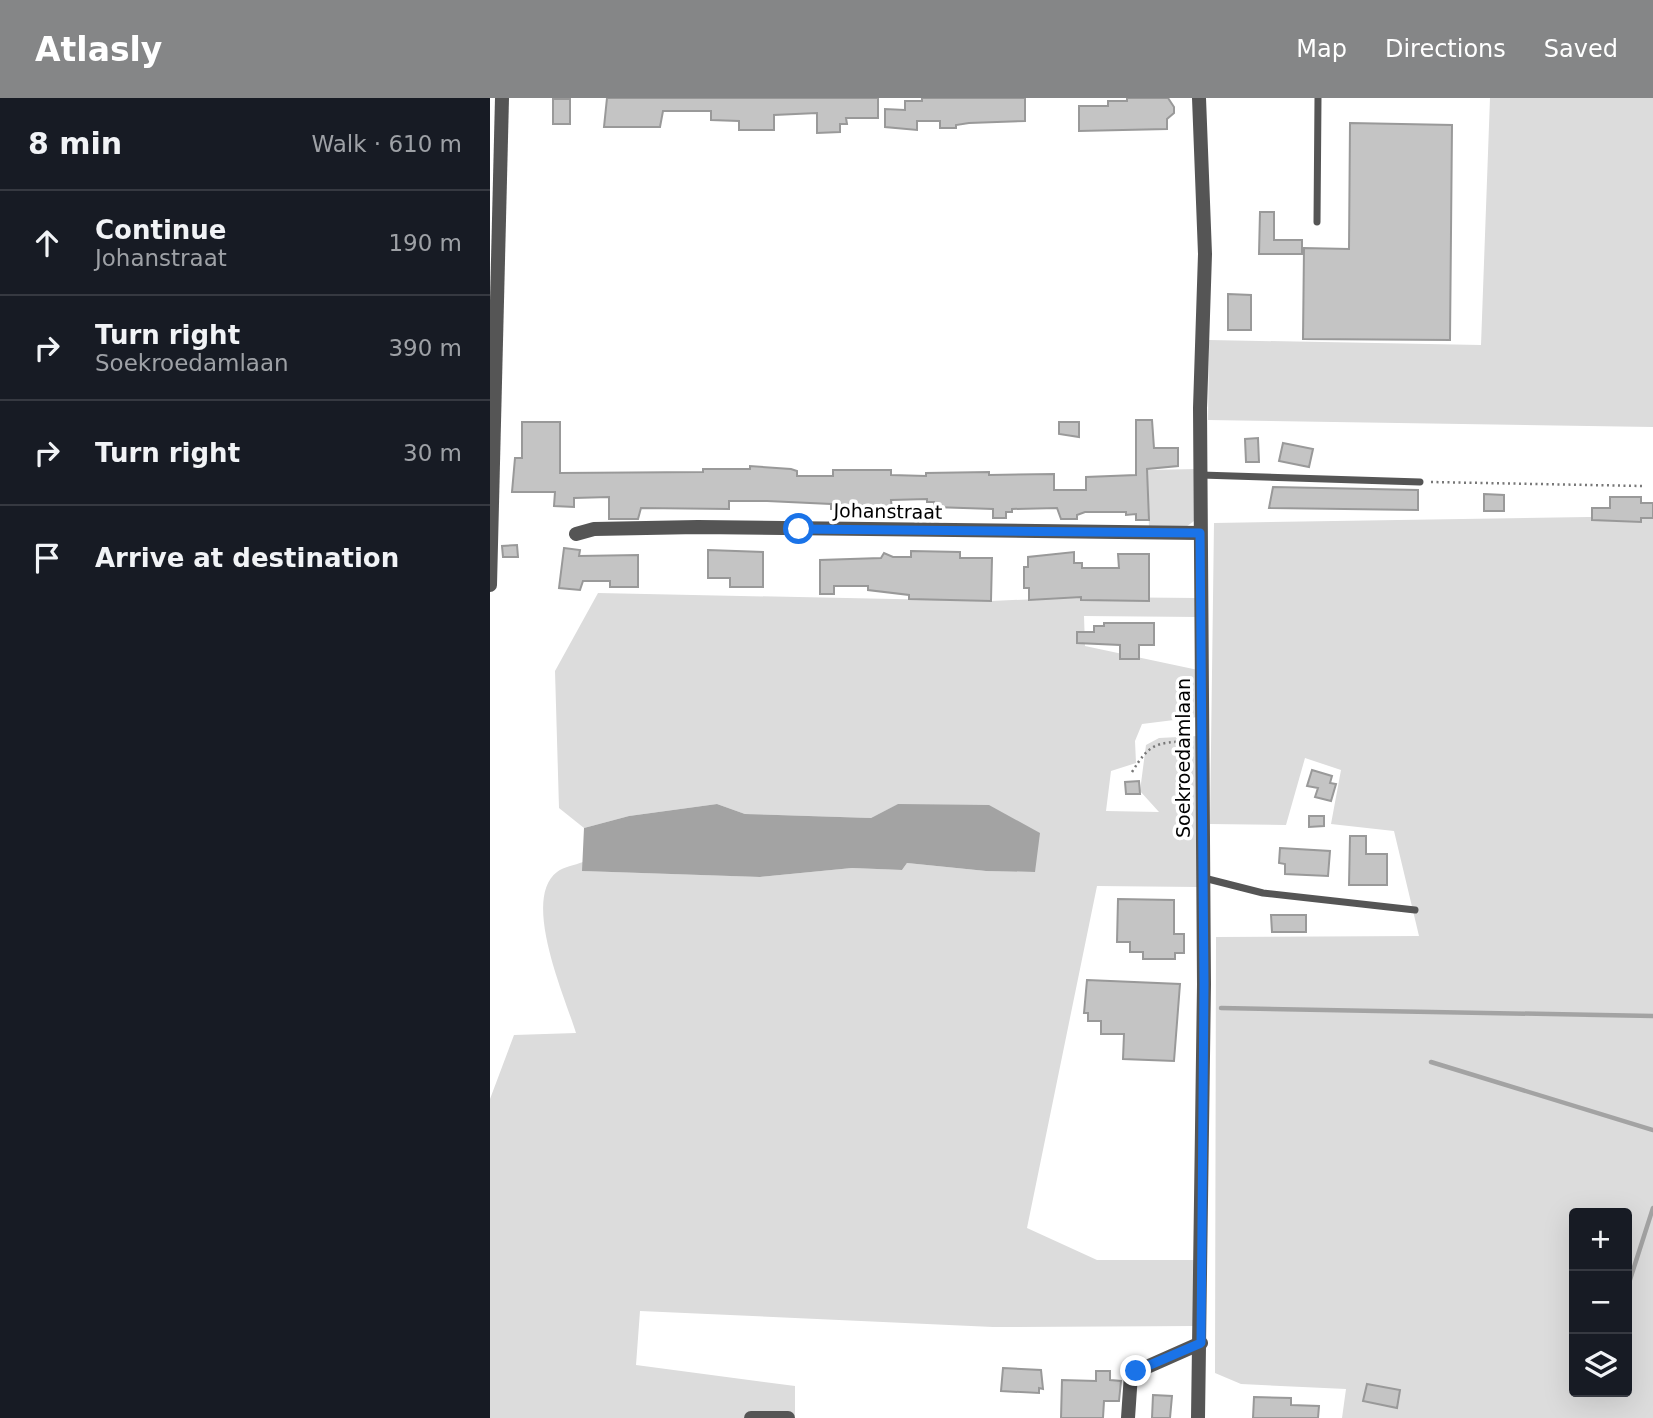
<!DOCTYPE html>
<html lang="en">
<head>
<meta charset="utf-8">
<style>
  body { margin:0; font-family:"DejaVu Sans",sans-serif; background:#20242c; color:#f1f3f6 }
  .controls { position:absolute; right:21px; bottom:21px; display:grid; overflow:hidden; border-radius:7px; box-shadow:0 7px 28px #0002 }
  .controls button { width:63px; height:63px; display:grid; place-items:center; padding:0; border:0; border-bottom:2px solid #363941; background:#171b24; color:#f1f3f6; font:35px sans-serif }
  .stop { position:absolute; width:21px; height:21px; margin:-16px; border:5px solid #1a73e8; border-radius:50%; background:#fff }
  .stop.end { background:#1a73e8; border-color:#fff; box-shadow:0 2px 7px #0008 }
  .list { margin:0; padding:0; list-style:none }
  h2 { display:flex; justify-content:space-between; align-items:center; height:91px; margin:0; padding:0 28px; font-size:30px }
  h2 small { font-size:23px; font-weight:400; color:#9ea1a6 }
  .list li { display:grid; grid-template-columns:46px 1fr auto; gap:21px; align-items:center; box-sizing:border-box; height:105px; padding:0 28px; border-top:2px solid #363941 }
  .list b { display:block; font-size:26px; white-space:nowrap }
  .list p { margin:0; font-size:23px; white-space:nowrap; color:#9ea1a6 }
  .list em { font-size:23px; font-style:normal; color:#9ea1a6 }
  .icon { flex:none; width:38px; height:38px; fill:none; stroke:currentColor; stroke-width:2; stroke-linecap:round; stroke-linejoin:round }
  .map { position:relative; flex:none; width:1163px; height:1320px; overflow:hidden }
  header { display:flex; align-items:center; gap:42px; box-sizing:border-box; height:98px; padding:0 35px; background:#858687; color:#fff }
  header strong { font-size:33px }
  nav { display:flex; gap:38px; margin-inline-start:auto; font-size:24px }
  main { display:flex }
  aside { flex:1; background:#171b24 }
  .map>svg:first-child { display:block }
</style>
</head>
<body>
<header>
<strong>Atlasly</strong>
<nav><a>Map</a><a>Directions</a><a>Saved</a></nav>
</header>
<main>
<aside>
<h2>8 min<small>Walk · 610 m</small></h2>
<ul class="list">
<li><svg class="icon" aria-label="ahead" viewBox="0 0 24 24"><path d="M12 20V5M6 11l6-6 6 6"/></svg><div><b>Continue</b><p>Johanstraat</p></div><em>190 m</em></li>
<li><svg class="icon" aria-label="right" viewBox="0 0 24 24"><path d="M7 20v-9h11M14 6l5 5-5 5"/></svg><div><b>Turn right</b><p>Soekroedamlaan</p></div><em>390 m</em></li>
<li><svg class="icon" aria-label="right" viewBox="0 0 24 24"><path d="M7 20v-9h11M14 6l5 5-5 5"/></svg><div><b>Turn right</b></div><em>30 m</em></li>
<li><svg class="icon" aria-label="arrive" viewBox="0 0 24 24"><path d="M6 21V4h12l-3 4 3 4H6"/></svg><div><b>Arrive at destination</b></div></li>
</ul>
</aside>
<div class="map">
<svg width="1163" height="1320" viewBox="0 0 1163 1320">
  <rect width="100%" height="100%" fill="#fff"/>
  <g fill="#dcdcdc" fill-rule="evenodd">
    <path d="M1000 0H1163V329L718 322 719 242 991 247Z"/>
    <path d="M707 371 704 423 696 429 659 431 657 372Z"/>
    <path d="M1163 418V1320H852L856 1291 751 1286 725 1275 726 839 929 838 904 733 841 726 851 672 815 660 796 727 720 726 724 425ZM1084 1115H1137V1294H1084Z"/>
    <path d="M108 495 501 503 594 499 708 500V519L594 518 595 548 708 572V619L652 626 645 643 646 665 621 673 616 713 669 714 650 693 656 647 669 640 708 638V789L607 788 537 1130 607 1162H706V1228L503 1229 150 1213 146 1267 305 1288V1320H0V1001L24 937 86 935C75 899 31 801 67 774 73 769 85 767 93 764V773L270 779 362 770 412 772 417 765 496 773 545 774 409 706 381 720 255 716 227 706 139 718 94 730 69 710 65 573Z"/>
  </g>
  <path fill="#a3a3a3" d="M227 706 255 716 381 720 408 706 499 707 550 735 545 774 496 773 417 765 412 772 362 770 270 779 92 773 94 730 139 718Z"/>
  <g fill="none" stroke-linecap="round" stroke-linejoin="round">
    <g stroke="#a3a3a3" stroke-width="4.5">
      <path d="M731 910 1163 918"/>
      <path d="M941 964 1163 1032"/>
      <path d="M1137 1191 1163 1110"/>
    </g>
  </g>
  <g fill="#c4c4c4" stroke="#999" stroke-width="2">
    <path d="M117 0H388V20H356L357 26H350V34L327 35V15L284 17V32H249V23L221 22V13H173L170 29H114Z"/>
    <path d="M432 0H535V23L479 25 466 27V30H450V23H427V32L395 29V11L415 12V3H432Z"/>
    <path d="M637 0H678L684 9V15L677 21V31L589 33V8H618V3H637Z"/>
    <rect x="63" y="1" width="17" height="25"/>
    <path d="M860 25 962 27 960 242 813 241 814 150 859 151Z"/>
    <path d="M770 114H784V142H812V156H769Z"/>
    <path d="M738 196 761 197V232H738Z"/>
    <path d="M646 322H662L664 350H688V368L657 371 659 422H646V416L636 417V414H595L587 417V421H571L567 410 522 411V414H516V420H503V411L444 409V404H437V401L401 402 402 411H370V421H355V411H341V406L277 403H239V411L151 410 148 421H119V399L84 400V409L64 408 65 394H22L25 360H32V324H70V375L213 374V371H260V368L301 371 307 373V378H343V372H401V377L436 378V375L499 374V377L564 376V392H596V379L646 377Z"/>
    <path d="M569 324H589V339L569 336Z"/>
    <path d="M768 340 769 364H756L755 341Z"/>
    <path d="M793 345 823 351 819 369 789 363Z"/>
    <path d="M783 389 928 392V412L779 410Z"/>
    <path d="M994 396 1014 397V413H994Z"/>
    <path d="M1120 399H1151V405H1163V420H1151V424L1102 422V410H1120Z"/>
    <path d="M27 447 28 459H13L12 448Z"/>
    <path d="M74 450 90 452 89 458 148 457V489H120V483H93L90 492 69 490Z"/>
    <path d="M218 452 273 454V489H240V480H218Z"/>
    <path d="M421 453 470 454V460H502L501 503 419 501V497L378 492V488H344V496H330V462L391 460 394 455 403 459H421Z"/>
    <path d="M584 454V465H592V470H629L628 456H659V503L591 502V499L539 502V490H534V469H538V459Z"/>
    <path d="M614 525H664V547H649V561H630V547L587 545V534H604V528H614Z"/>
    <path d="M822 672 842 678 840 685 846 686 841 703 825 699 828 690 817 688Z"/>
    <path d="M649 683 650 696H636L635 684Z"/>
    <path d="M819 718H834V728L819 729Z"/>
    <path d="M860 738H876V756H897V787H859Z"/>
    <path d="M790 750 840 753 838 778 795 776V766L789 765Z"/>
    <path d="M628 801 684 802V836H694V855H685V861H653V854H640V844H627Z"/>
    <path d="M781 817H816V834H782Z"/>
    <path d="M597 882 690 886 684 963 633 961 634 936H611V923H598V915H594Z"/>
    <path d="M513 1270 551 1272 553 1291 549 1290V1295L511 1293Z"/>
    <path d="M606 1273H620V1282L631 1283 629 1303H614L613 1320H571L572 1282 606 1283Z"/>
    <path d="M877 1286 910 1292 907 1310 873 1303Z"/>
    <path d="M663 1297 682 1298 680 1320H662Z"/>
    <path d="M764 1299 801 1300V1307L829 1308 828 1320H763Z"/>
  </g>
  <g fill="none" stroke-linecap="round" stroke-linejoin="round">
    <g stroke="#777" stroke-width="2.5" stroke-dasharray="2 3.5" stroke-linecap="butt">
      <path d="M941 384 1152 388"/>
      <path d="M642 674C660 645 665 645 699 643"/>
    </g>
    <g stroke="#555" stroke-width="7">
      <path d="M827 124 828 0"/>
      <path d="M711 377 930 384"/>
      <path d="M714 780 773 795 925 812"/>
    </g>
    <g stroke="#555" stroke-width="14">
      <path d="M86 436 104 431 208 429 710 435"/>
      <path d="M0 487 12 0"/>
      <path d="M261 1320H298"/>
      <path d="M638 1320 641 1276 711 1245"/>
      <path d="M708 1320 714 886 710 310 715 156 709 0"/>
    </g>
  </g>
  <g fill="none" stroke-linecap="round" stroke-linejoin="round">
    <path stroke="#1a73e8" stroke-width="9" d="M309 431 710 435 714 886 711 1245 646 1273"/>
  </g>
  <g text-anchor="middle" stroke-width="7" stroke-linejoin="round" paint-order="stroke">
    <g font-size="19" fill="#000" stroke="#fff">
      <text transform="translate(398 413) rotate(1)" y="7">Johanstraat</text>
      <text transform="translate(693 660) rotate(-90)" y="7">Soekroedamlaan</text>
    </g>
  </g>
</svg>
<div class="controls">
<button>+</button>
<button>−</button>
<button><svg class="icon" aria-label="layers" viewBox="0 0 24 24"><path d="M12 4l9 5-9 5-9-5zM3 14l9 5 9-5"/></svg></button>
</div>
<div class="stop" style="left:309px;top:431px"></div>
<div class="stop end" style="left:646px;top:1273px"></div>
</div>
</main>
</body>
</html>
